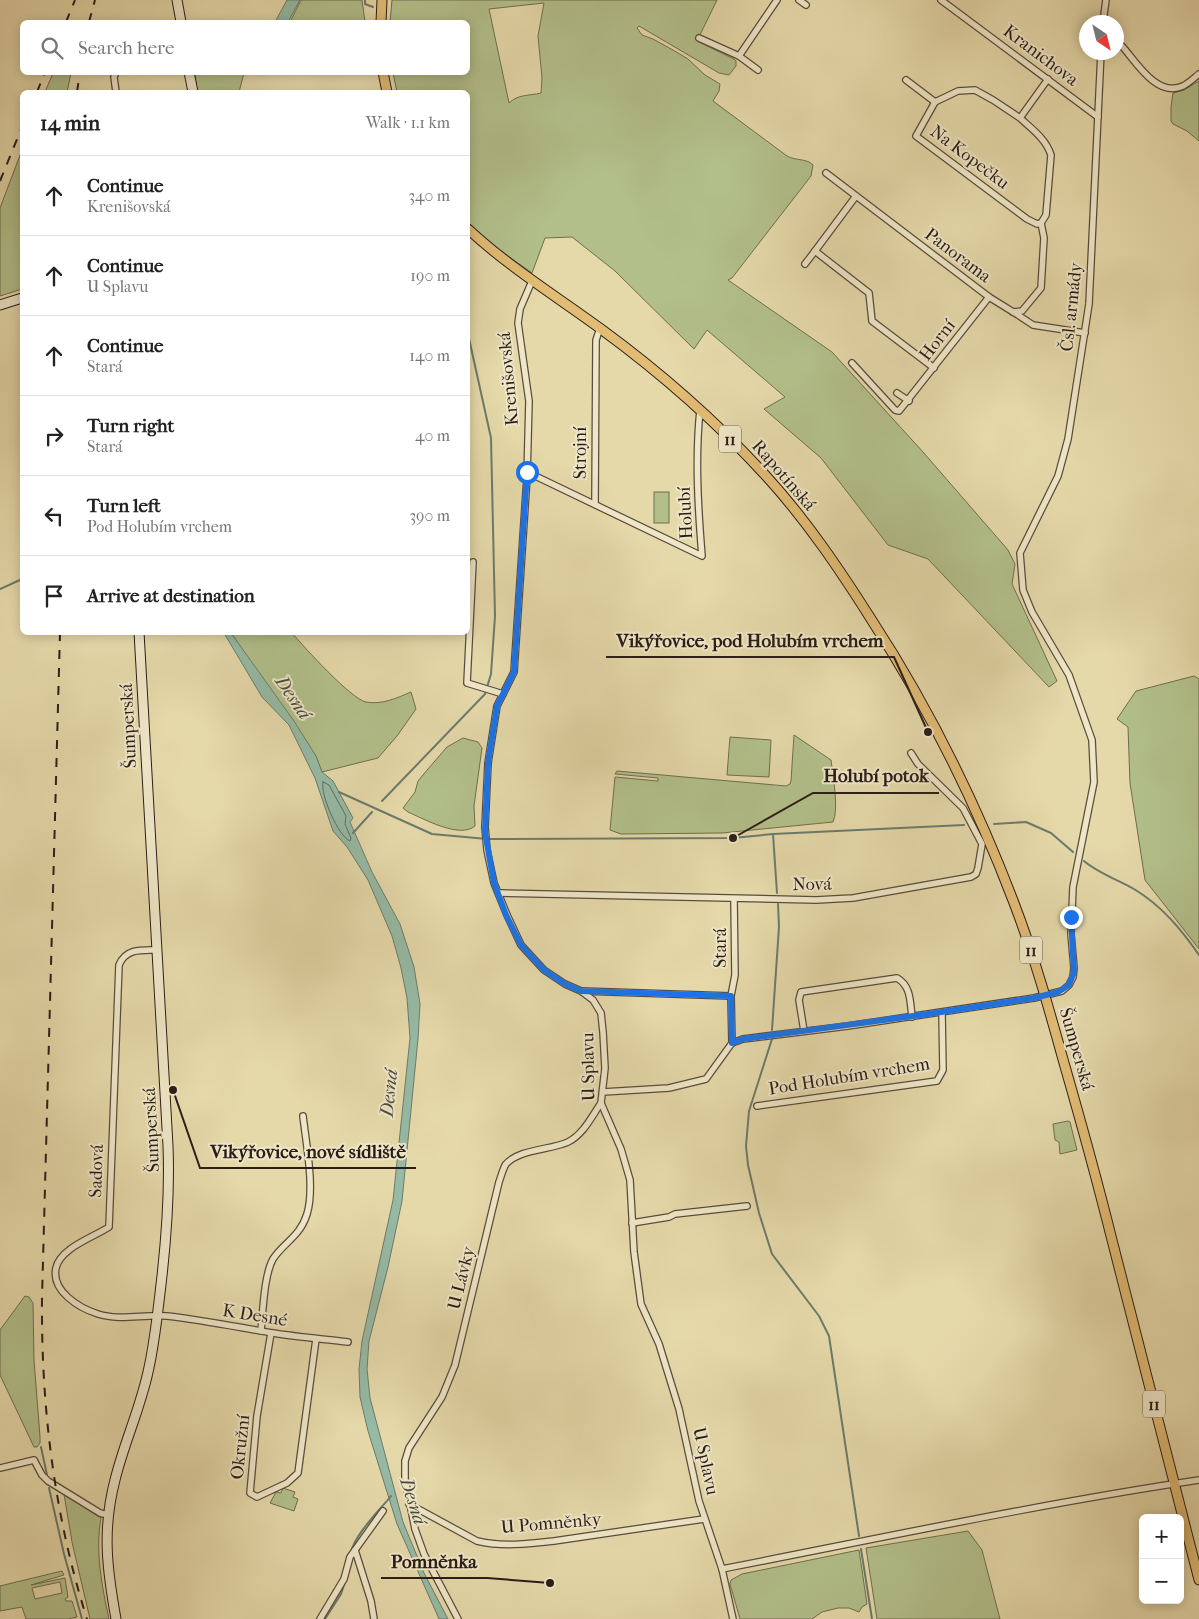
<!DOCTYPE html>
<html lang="en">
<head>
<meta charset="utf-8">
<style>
  body { margin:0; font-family:"IM FELL French Canon",serif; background:#f6f6f6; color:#222 }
  .controls { position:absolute; right:15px; bottom:15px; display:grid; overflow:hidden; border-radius:8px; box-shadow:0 2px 12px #0003 }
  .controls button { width:45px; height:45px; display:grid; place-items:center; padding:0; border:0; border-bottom:1px solid #e0e0e0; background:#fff; color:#222; font:25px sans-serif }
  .compass { position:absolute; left:1079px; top:15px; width:45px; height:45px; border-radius:50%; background:#fff; box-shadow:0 2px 12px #0003; rotate:145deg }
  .stop { position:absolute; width:15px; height:15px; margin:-11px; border:4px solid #1a73e8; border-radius:50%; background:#fff }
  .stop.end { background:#1a73e8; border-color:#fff; box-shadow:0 1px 5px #0008 }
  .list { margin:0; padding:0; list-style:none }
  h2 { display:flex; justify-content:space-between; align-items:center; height:65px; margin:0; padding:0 20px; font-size:21px }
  h2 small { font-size:16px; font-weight:400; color:#767676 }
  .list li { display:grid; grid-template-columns:32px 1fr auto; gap:15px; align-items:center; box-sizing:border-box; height:80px; padding:0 20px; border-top:1px solid #e0e0e0 }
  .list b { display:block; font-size:19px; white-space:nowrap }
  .list p { margin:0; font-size:16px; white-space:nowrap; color:#767676 }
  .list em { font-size:16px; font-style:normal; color:#767676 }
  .icon { flex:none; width:28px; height:28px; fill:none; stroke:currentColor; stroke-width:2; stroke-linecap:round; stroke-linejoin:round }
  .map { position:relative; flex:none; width:1199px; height:1619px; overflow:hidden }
  .search { position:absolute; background:#fff; box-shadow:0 2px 12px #0003; left:20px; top:20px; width:450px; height:55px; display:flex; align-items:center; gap:12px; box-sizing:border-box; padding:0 18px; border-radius:8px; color:#767676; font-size:19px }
  .panel { position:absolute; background:#fff; box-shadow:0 2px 12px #0003; left:20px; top:90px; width:450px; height:545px; border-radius:8px }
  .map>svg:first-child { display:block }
</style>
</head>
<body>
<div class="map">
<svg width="1199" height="1619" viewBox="0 0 1199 1619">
  <rect width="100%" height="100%" fill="#e5d8a9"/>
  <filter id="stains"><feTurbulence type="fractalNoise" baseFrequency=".004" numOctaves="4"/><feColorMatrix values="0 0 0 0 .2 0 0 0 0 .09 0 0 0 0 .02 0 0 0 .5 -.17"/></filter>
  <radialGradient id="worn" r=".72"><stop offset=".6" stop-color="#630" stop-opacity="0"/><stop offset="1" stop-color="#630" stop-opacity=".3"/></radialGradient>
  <g fill="#b2bf8a" stroke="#6e6e50" fill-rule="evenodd">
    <path d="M301 0H362L365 22H290Z"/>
    <path d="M392 0H717L697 41 734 59 736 61V66L729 75 719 73 639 26 637 28 642 35 653 39 673 50 688 59 705 75 720 84 719 91 713 101 787 156C796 161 806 158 813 165L811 176 732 278 728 280 832 352 923 452 1008 550 1015 564 1012 584 1057 681 1049 687 928 559 888 545 821 458 764 409 785 397 707 330 694 349 615 271 572 237 545 238 532 273 498 249 468 225V92H397L393 73 468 72V22H390ZM544 3 538 36 542 78 541 93C529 96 518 94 509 103L489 9Z"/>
    <path d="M53 73H71L67 92H45Z"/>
    <path d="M195 73H244L239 92H197Z"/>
    <path d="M1199 81V141L1187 131 1173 124 1171 121V107L1173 93 1184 90Z"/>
    <path d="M22 150V289L0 296V208Z"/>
    <rect x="654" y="492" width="15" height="31"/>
    <path d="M231 633H292C303 646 351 699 366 702 382 705 397 698 411 692L416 709 397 736 378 758 322 772 316 756Z"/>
    <path d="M1194 676 1199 679V949L1145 880 1130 783 1128 727 1117 719 1136 691Z"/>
    <path d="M794 735 831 760C833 776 839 809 833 822L722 833 621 834 610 830 615 777 658 781V778L615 774 617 771 786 786 790 784 791 781Z"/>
    <path d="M730 737 771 740 769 777 727 775Z"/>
    <path d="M463 738 478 742 482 748 474 806 475 826C460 839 424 819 408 812L403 808 415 792 418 781 428 769 447 747Z"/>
    <path d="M1068 1121 1070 1122 1077 1150 1060 1154 1059 1142 1055 1140 1053 1124Z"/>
    <path d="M25 1296 29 1297 33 1303 34 1360 40 1437V1443L37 1447H34L0 1375V1330Z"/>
    <path d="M283 1488 295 1492 293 1497 298 1499 294 1511 270 1503 276 1492 281 1493Z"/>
    <path d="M64 1494 101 1518C95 1551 102 1587 109 1619H90L72 1542Z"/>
    <path d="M968 1531 982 1550 1000 1619H877L866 1548Z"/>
    <path d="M859 1550 867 1604 862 1607 859 1612 849 1608H838L822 1612 812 1619H740L730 1584 731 1580 742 1574Z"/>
    <path d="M62 1571 64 1575 31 1585 65 1578 68 1597 65 1599 66 1601H72L77 1617 68 1619H26L22 1607 0 1611V1586ZM60 1582 62 1593 35 1599 32 1588Z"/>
  </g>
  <g fill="#96baa5" stroke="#6b7b6c">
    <path d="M287 0H300L288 22H275Z"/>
    <path d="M224 633H231L294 721 316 756 322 772 333 781 353 818 350 822 372 872 400 924 414 967 420 1004 418 1039 402 1201 388 1267 369 1341 367 1369 370 1398 403 1522 424 1573 448 1619H439L397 1524 368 1431 360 1397 359 1369 362 1341 393 1200 410 1038 407 998 401 968 392 936 368 880 347 847 333 831 315 778 289 725 262 697Z"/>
  </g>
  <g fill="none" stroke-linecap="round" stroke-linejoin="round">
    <path stroke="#606c5e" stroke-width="1" d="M323 782 329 785 346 816 345 824 351 838 350 841C338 836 320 794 323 782Z"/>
    <g stroke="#6b7b6c" stroke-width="2">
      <path d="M365 0V4L373 7"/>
      <path d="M0 589 22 579"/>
      <path d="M339 792 432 834 487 839 733 838 773 834 964 825"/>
      <path d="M382 801 485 694 491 674 495 616 491 438 468 334"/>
      <path d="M994 824 1026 822 1051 833 1073 852"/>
      <path d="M353 833 372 812"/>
      <path d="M773 834 777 893"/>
      <path d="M1084 861C1098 873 1118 880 1134 889 1162 906 1181 929 1199 955"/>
      <path d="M772 1030 779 927 778 904"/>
      <path d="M772 1039 749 1111 746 1146 748 1165 759 1213 772 1254 819 1316 829 1336 859 1536"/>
      <path d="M41 1447 47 1475"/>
      <path d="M49 1488 64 1554 82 1619"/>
      <path d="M861 1549 872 1619"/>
      <path d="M351 1553C354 1535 380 1510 391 1496"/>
      <path d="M325 1619 341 1594 345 1582"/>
    </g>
    <defs>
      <g id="street">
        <path d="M799 0 806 5"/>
        <path d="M941 0 1098 117"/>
        <path d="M1103 22 1106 0"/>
        <path d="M699 38 739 56 758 70"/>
        <path d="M1116 44 1122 46C1136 62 1157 98 1183 86 1189 83 1194 78 1199 74"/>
        <path d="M739 56 777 0"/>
        <path d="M116 72 114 77 116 92"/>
        <path d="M906 80 935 102"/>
        <path d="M1020 118 993 100 975 90 958 91 935 102 916 136 1027 219 1037 224 1041 223 1046 215 1051 155C1046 139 1032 129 1020 118L1048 79"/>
        <path d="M826 173 989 297 1018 315 1033 325 1085 333"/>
        <path d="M856 196 815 251 869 293 872 321 934 368"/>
        <path d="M805 264 815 251"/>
        <path d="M532 281 520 309 518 323 529 401 527 477 514 672 497 706 488 763 485 827 487 850 494 883 507 915 521 945 544 970 565 984 581 991 593 1000 601 1013 603 1032 605 1068 601 1103 621 1149 630 1180 634 1252 641 1304 659 1344 679 1409 699 1501 722 1569 733 1619"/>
        <path d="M1013 312 1022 311 1041 288 1044 238 1041 223"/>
        <path d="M852 363 895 410 899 411 989 297"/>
        <path d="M897 393 909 401"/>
        <path d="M527 472 702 556C698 507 695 458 700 410"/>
        <path d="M595 503 596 340 600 328"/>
        <path d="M473 562 467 683 503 694"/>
        <path d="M499 893 816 900 853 898 971 877 976 874 978 868 982 844 963 808 918 764 911 753"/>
        <path d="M157 950C142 950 126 948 119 965L109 1227C94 1237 60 1248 56 1268 51 1291 79 1308 98 1314 120 1321 144 1314 167 1316 202 1320 237 1327 273 1333 298 1337 323 1339 348 1342"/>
        <path d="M581 991 731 996 735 975 734 899"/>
        <path d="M731 996 732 1043"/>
        <path d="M804 1031 799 1000 801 992 897 978C911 986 910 1001 912 1017"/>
        <path d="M603 1092 669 1088 706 1079 732 1043 743 1039 848 1026 1034 998 1062 991 1069 985 1073 977 1074 968 1071 934 1073 887 1094 782 1092 740 1069 675 1032 612 1023 590 1020 553 1058 476 1068 439 1089 304 1101 52"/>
        <path d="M757 1106 937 1081 943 1070 942 1012"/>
        <path d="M632 1223 669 1217 675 1214 747 1206"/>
        <path d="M261 1331C263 1311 264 1275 273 1259 284 1242 300 1237 307 1214 315 1188 306 1143 303 1116"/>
        <path d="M271 1333 257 1416 250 1493 257 1497 287 1483 298 1473 316 1339"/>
        <path d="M0 1468 34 1460 42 1475 48 1481 100 1513 108 1515"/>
        <path d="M409 1504 477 1541C501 1547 529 1544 554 1541L704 1519"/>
        <path d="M355 1550 371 1601 374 1619"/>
        <path d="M722 1569C881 1538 1039 1504 1199 1480"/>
        <path d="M320 1619 344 1579 350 1557 383 1511"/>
        <path d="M458 1619 424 1554 415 1529 405 1479V1461L409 1448 442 1397 455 1365 499 1182C501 1177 503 1168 506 1164 519 1149 551 1150 568 1142 583 1135 592 1116 601 1103"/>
      </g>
      <g id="secondary">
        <path d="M177 0 181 22"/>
        <path d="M189 72 193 92"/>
        <path d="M0 305 22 298"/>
        <path d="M116 1619C107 1569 102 1530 115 1480 124 1443 140 1409 148 1372 154 1346 157 1319 160 1293 166 1244 170 1195 168 1146L139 632"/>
      </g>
      <g id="primary">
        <path d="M381 22 382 0"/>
        <path d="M383 72 387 92"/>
        <path d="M468 229C509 267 556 296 601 329 661 373 717 422 767 477 807 521 840 570 871 619 929 708 976 803 1014 903 1034 955 1049 1009 1064 1063 1081 1122 1097 1180 1112 1240 1141 1353 1170 1466 1199 1580"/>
      </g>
    </defs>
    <use href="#street" stroke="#594c3c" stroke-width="8"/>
    <use href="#secondary" stroke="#2a1d17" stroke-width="11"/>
    <use href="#primary" stroke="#2a1d17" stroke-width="11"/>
    <use href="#street" stroke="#eee6c7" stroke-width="5.5"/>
    <use href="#secondary" stroke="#eee6c7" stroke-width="9"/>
    <use href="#primary" stroke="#e2bc74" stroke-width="9"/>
    <g stroke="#2a1d17" stroke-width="2" stroke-dasharray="9 9" stroke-linecap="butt">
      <path d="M66 22 75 0"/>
      <path d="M89 22 95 0"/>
      <path d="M37 92 45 72"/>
      <path d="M77 92 80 72"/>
      <path d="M0 181 22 127"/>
      <path d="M60 632 42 1298C41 1406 54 1515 87 1619"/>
    </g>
  </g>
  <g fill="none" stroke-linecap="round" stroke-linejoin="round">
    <path stroke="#1a73e8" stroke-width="6" d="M527 472 514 672 497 706 488 763 485 832 494 883 506 915 521 945 544 970 565 984 581 991 731 996 732 1043 743 1039 928 1014 1034 998 1058 992 1069 985 1074 972 1071 917"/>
  </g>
  <g text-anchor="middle" stroke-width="4" stroke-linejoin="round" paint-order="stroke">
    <g fill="#eee6c7" stroke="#65594c" stroke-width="1">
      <rect x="719" y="425.5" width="22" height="27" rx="4"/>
      <rect x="1020" y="936.5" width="22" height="27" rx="4"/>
      <rect x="1143" y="1390.5" width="22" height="27" rx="4"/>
    </g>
    <g font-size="16" font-weight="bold" fill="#2a1d17">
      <text x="730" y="445">11</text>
      <text x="1031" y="956">11</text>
      <text x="1154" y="1410">11</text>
    </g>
    <g font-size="18" fill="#2a1d17" stroke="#eee6c7">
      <text transform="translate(1041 55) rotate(37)" y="6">Kranichova</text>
      <text transform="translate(970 157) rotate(37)" y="6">Na Kopečku</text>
      <text transform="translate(958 255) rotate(37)" y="6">Panorama</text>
      <text transform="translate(1071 307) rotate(-84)" y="6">Čsl. armády</text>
      <text transform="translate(937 340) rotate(-52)" y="6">Horní</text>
      <text transform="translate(508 379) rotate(-95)" y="6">Krenišovská</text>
      <text transform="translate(580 453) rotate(-90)" y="6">Strojní</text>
      <text transform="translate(784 475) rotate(49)" y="6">Rapotínská</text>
      <text transform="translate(685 513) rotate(-93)" y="6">Holubí</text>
      <text transform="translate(128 726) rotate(-93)" y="6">Šumperská</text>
      <text transform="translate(812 884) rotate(-1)" y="6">Nová</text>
      <text transform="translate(720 948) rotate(-90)" y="6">Stará</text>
      <text transform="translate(1077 1049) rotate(74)" y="6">Šumperská</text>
      <text transform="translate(588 1067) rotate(-91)" y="6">U Splavu</text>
      <text transform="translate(849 1076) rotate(-9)" y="6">Pod Holubím vrchem</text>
      <text transform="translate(151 1130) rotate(-93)" y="6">Šumperská</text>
      <text transform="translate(96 1171) rotate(-88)" y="6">Sadová</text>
      <text transform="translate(461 1278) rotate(-76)" y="6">U Lávky</text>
      <text transform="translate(255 1315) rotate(9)" y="6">K Desné</text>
      <text transform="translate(240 1447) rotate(-84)" y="6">Okružní</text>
      <text transform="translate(706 1461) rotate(78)" y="6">U Splavu</text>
      <text transform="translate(551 1523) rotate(-5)" y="6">U Pomněnky</text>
    </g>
    <g font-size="19" font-style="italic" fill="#4a4c42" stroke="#eee6c7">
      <text transform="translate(294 697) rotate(56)" y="7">Desná</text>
      <text transform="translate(388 1093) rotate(-84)" y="7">Desná</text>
      <text transform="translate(414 1501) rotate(72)" y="7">Desná</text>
    </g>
  </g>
  <path fill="none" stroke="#2a1d17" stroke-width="2" d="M928 732L894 657H606M733 838L813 793H939M173 1090L200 1168H416M550 1583L487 1578H381"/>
  <g fill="#2a1d17" stroke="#eee6c7" stroke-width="2">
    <circle cx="928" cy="732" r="5"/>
    <circle cx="733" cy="838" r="5"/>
    <circle cx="173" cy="1090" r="5"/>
    <circle cx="550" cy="1583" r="5"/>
  </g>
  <g font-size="19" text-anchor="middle" font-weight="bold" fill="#2a1d17" stroke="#eee6c7" stroke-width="4" stroke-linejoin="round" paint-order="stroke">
    <text x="750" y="647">Vikýřovice, pod Holubím vrchem</text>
    <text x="876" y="782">Holubí potok</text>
    <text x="308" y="1158">Vikýřovice, nové sídliště</text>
    <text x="434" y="1568">Pomněnka</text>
  </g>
  <rect width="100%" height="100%" filter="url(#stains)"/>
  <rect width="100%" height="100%" fill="url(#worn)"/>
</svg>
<div class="controls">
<button>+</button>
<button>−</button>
</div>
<svg class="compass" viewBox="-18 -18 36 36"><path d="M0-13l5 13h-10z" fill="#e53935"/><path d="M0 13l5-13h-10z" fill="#767676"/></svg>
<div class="stop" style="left:527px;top:472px"></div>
<div class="stop end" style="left:1071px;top:917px"></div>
<div class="search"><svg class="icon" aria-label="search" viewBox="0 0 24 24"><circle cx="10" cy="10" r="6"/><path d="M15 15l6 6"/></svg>Search here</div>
<section class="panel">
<h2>14 min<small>Walk · 1.1 km</small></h2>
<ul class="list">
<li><svg class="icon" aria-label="ahead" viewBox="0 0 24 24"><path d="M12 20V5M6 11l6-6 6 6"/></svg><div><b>Continue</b><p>Krenišovská</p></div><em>340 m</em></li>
<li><svg class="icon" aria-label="ahead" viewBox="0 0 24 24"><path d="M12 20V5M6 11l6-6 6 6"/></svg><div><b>Continue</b><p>U Splavu</p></div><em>190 m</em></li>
<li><svg class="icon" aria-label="ahead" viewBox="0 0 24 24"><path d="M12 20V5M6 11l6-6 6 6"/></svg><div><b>Continue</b><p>Stará</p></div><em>140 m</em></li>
<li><svg class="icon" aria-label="right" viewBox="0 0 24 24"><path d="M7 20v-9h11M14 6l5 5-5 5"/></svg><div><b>Turn right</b><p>Stará</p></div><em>40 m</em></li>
<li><svg class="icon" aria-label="left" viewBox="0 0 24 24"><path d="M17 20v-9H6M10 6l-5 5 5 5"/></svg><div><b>Turn left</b><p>Pod Holubím vrchem</p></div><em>390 m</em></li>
<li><svg class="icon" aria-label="arrive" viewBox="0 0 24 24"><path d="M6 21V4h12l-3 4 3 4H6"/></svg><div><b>Arrive at destination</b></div></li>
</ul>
</section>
</div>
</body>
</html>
